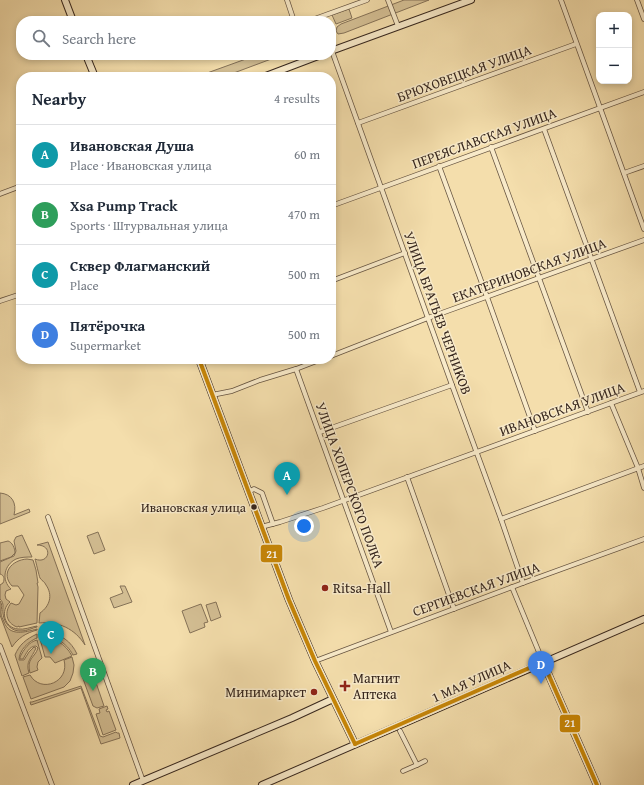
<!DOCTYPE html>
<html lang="en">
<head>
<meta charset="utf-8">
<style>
  body { margin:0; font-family:"Gentium Book Plus",serif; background:#f6f6f7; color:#1f2937 }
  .controls { position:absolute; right:12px; top:12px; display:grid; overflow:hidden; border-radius:8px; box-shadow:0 2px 6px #0003 }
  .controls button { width:36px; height:36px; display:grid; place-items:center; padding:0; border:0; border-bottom:1px solid #e0e1e3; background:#fff; color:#1f2937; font:20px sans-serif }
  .you { position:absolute; left:304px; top:526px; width:14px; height:14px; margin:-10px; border:3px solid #fff; border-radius:50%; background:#1a73e8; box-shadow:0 0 0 6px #1a73e833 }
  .badge { display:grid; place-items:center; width:26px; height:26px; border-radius:50%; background:#db2777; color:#fff; font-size:13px; font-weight:700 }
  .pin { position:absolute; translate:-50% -33px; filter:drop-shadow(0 1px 2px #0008) }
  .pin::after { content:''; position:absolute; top:21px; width:14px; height:12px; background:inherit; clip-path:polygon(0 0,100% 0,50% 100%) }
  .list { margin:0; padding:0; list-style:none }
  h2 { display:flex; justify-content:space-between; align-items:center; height:52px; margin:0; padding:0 16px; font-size:17px }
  h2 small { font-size:13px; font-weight:400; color:#747a83 }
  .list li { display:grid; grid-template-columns:26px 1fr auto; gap:12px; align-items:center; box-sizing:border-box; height:60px; padding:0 16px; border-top:1px solid #e0e1e3 }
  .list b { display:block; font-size:15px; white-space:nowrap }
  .list p { margin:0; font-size:13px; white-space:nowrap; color:#747a83 }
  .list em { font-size:13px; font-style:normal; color:#747a83 }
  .icon { flex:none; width:22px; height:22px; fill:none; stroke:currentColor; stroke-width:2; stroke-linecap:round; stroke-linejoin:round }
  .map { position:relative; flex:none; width:644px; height:785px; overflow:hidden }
  .search { position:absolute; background:#fff; box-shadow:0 2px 6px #0003; left:16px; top:16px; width:320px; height:44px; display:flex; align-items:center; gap:10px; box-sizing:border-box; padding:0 14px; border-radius:16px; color:#747a83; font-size:15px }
  .panel { position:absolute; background:#fff; box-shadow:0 2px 6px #0003; left:16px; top:72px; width:320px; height:292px; border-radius:16px }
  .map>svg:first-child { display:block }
</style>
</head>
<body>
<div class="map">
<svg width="644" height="785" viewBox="0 0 644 785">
  <rect width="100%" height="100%" fill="#f4deac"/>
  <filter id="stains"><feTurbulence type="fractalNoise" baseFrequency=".005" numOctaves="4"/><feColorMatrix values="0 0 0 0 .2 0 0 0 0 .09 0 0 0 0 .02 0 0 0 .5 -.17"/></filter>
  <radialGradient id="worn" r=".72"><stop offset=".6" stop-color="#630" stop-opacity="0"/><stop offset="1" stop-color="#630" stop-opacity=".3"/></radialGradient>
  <g fill="#d4bf94" stroke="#857258">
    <path d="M404 0H429L344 33 338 34 336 31 337 27 341 24Z"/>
    <path d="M349 9 352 18 336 24 332 15Z"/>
    <path d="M257 55H282L223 77H196Z"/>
    <path d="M0 493C12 494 17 503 14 515L29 509 30 512 0 524Z"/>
    <path d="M98 532 105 550 94 554 87 536Z"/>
    <path d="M22 535 32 557C27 557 21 557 16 559 4 565 1 580 11 589L6 591 5 595 6 599 10 602C0 610 4 628 18 629 24 630 31 627 37 626V627C32 628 27 631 22 631 11 632 4 623 3 614 2 607 5 604 0 599V585L3 583C5 579 4 575 0 574V562L14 556 16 551 14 541 16 537Z"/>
    <path d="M8 541C12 542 15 548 15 553L11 557 0 561V543Z"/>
    <path d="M48 542 85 645C75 629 59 621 39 623L40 613C50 606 53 595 46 585 45 582 41 580 40 578 39 576 36 562 35 559 49 565 54 545 37 545Z"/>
    <path d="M27 559 33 560 36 570 38 583H37L38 587 37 623 19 627V626L17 627C6 623 4 612 11 603L16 605 19 604 24 595 18 586H12C0 573 12 560 27 559Z"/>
    <path d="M120 586H125L132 602 114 608 110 598 123 593Z"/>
    <path d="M0 601C3 605 1 608 1 613 1 616 3 619 4 622 10 637 25 632 37 629V630C26 633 18 638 12 647L0 615Z"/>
    <path d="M216 602 221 617 211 621 206 605Z"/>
    <path d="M201 604 208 622 204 623 205 627 190 633 182 611Z"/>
    <path d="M47 633C61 634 71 641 77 654L73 655C66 642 54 635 40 638L39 634Z"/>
    <path d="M37 634V638C29 641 19 650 19 660H24L29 652 34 647 36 648C32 658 25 661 29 673L22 676 15 655C19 645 26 639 37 634Z"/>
    <path d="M40 639C54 637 65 643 72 656L55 663 50 657H45Z"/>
    <path d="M37 640 42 658 38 662 37 667 38 670 30 673C26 658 35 658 38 648L36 646C29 646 26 654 23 659H20V657C24 649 29 642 37 640Z"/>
    <path d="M72 657 74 665 73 673 70 681 64 687 31 699 23 677 30 675C41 694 70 682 64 660Z"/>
    <path d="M91 668 104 706 97 708 93 706 82 676 84 671Z"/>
    <path d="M81 686 100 736 103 737 116 732 117 733H119L120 738 101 744 81 688 31 705 30 702H32Z"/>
    <path d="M107 706 108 709 106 710 107 712 109 711 116 730 103 735 96 714 100 713 99 709Z"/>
  </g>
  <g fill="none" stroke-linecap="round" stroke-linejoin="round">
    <defs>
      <g id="street">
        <path d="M287 0 294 21"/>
        <path d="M388 0 398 26"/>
        <path d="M561 0 644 229"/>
        <path d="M637 0 644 19"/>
        <path d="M309 21 367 0"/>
        <path d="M332 51 452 385 501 519 523 583"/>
        <path d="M358 123 576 44"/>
        <path d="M544 129 640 392"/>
        <path d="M491 147 588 412"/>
        <path d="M439 166 487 297 535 431"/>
        <path d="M624 173 644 166"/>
        <path d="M0 194 21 186"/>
        <path d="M331 206 644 92"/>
        <path d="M331 281 405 253"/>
        <path d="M0 301 21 294"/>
        <path d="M331 356 428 318 644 240"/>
        <path d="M296 369 391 632"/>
        <path d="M212 395 232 391 260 380 296 369 322 359"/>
        <path d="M611 403 638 468 644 488"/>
        <path d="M320 432 452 385"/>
        <path d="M407 477 454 609"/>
        <path d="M248 492 254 489 262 493 273 524"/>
        <path d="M48 517 143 781"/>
        <path d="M501 519 644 466"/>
        <path d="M261 527 280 522 323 508 644 391"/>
        <path d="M512 587 543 662"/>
        <path d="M0 646 52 785"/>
        <path d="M315 661 523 583 644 539"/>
        <path d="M400 731 417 765 425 761"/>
        <path d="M403 771 417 765"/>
      </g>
      <g id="secondary">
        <path d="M65 0 73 21"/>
        <path d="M331 51 471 0"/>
        <path d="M86 55 95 77"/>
        <path d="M263 77 321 55"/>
        <path d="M199 359 289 600 315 661 355 744"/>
        <path d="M543 662 597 785"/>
        <path d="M133 785 292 718 333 699"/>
        <path d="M262 785 644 619"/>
      </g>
    </defs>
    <use href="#street" stroke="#665441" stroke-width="5.5"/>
    <use href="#secondary" stroke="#36261d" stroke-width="8"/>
    <use href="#street" stroke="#f8eac9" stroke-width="4"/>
    <use href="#secondary" stroke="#f8eac9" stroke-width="6"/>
    <defs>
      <g id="bus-1">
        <path d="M199 359 289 600 315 661 355 744"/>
        <path d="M543 662 597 785"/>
        <path d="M355 744 543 662"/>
      </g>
    </defs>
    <use href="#bus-1" stroke="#f8eac9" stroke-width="7"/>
    <use href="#bus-1" stroke="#c78607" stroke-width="4"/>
  </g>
  <circle fill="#36261d" stroke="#f8eac9" stroke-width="1.5" cx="254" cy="507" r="3.5"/>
  <g fill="#8f2418" stroke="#f8eac9" stroke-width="1.5">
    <circle cx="325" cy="588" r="4"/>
    <path d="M343 680h4v4h4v4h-4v4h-4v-4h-4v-4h4z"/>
    <circle cx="314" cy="692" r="4"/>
  </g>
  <g text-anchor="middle" stroke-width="3" stroke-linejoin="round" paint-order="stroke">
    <g font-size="13" fill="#36261d" stroke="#f8eac9" text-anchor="end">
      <text x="246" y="512">Ивановская улица</text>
    </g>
    <g font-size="14" fill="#36261d" stroke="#f8eac9">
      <text transform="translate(464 73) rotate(-20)" y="5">БРЮХОВЕЦКАЯ УЛИЦА</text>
      <text transform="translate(484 138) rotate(-20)" y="5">ПЕРЕЯСЛАВСКАЯ УЛИЦА</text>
      <text transform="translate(529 270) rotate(-20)" y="5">ЕКАТЕРИНОВСКАЯ УЛИЦА</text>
      <text transform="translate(438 313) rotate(70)" y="5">УЛИЦА БРАТЬЕВ ЧЕРНИКОВ</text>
      <text transform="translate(562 409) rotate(-20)" y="5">ИВАНОВСКАЯ УЛИЦА</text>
      <text transform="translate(350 485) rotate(70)" y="5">УЛИЦА ХОПЕРСКОГО ПОЛКА</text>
      <text transform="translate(476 589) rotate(-20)" y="5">СЕРГИЕВСКАЯ УЛИЦА</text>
      <text transform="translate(471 681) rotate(-24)" y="5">1 МАЯ УЛИЦА</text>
    </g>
    <g font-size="14" fill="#36261d" stroke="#f8eac9" text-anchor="start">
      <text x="333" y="593">Ritsa-Hall</text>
      <text x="353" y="683">Магнит<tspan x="353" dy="16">Аптека</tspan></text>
      <text x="306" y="697" text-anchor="end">Минимаркет</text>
    </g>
  </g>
  <g stroke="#f8eac9" stroke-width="1.5">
    <rect x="260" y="544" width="23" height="19" rx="4" fill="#c78607"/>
    <rect x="559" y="714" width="22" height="19" rx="4" fill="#c78607"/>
  </g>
  <g font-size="11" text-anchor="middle" font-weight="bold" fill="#fff">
    <text x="272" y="558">21</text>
    <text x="570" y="727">21</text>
  </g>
  <rect width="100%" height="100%" filter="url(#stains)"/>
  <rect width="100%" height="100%" fill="url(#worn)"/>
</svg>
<div class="controls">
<button>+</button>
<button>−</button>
</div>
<div class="you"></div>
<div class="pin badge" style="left:287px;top:495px;background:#0f9aa8">A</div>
<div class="pin badge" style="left:93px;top:691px;background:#2e9e5b">B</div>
<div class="pin badge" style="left:51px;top:654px;background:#0f9aa8">C</div>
<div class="pin badge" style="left:541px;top:684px;background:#3f7fe0">D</div>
<div class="search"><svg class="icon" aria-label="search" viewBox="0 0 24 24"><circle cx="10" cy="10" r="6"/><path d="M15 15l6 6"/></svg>Search here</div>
<section class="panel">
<h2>Nearby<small>4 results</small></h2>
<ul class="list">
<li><span class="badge" style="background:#0f9aa8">A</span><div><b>Ивановская Душа</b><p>Place · Ивановская улица</p></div><em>60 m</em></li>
<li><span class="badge" style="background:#2e9e5b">B</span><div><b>Xsa Pump Track</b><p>Sports · Штурвальная улица</p></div><em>470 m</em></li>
<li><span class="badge" style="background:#0f9aa8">C</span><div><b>Сквер Флагманский</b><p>Place</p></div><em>500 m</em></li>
<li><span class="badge" style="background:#3f7fe0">D</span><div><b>Пятёрочка</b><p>Supermarket</p></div><em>500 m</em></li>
</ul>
</section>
</div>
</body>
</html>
